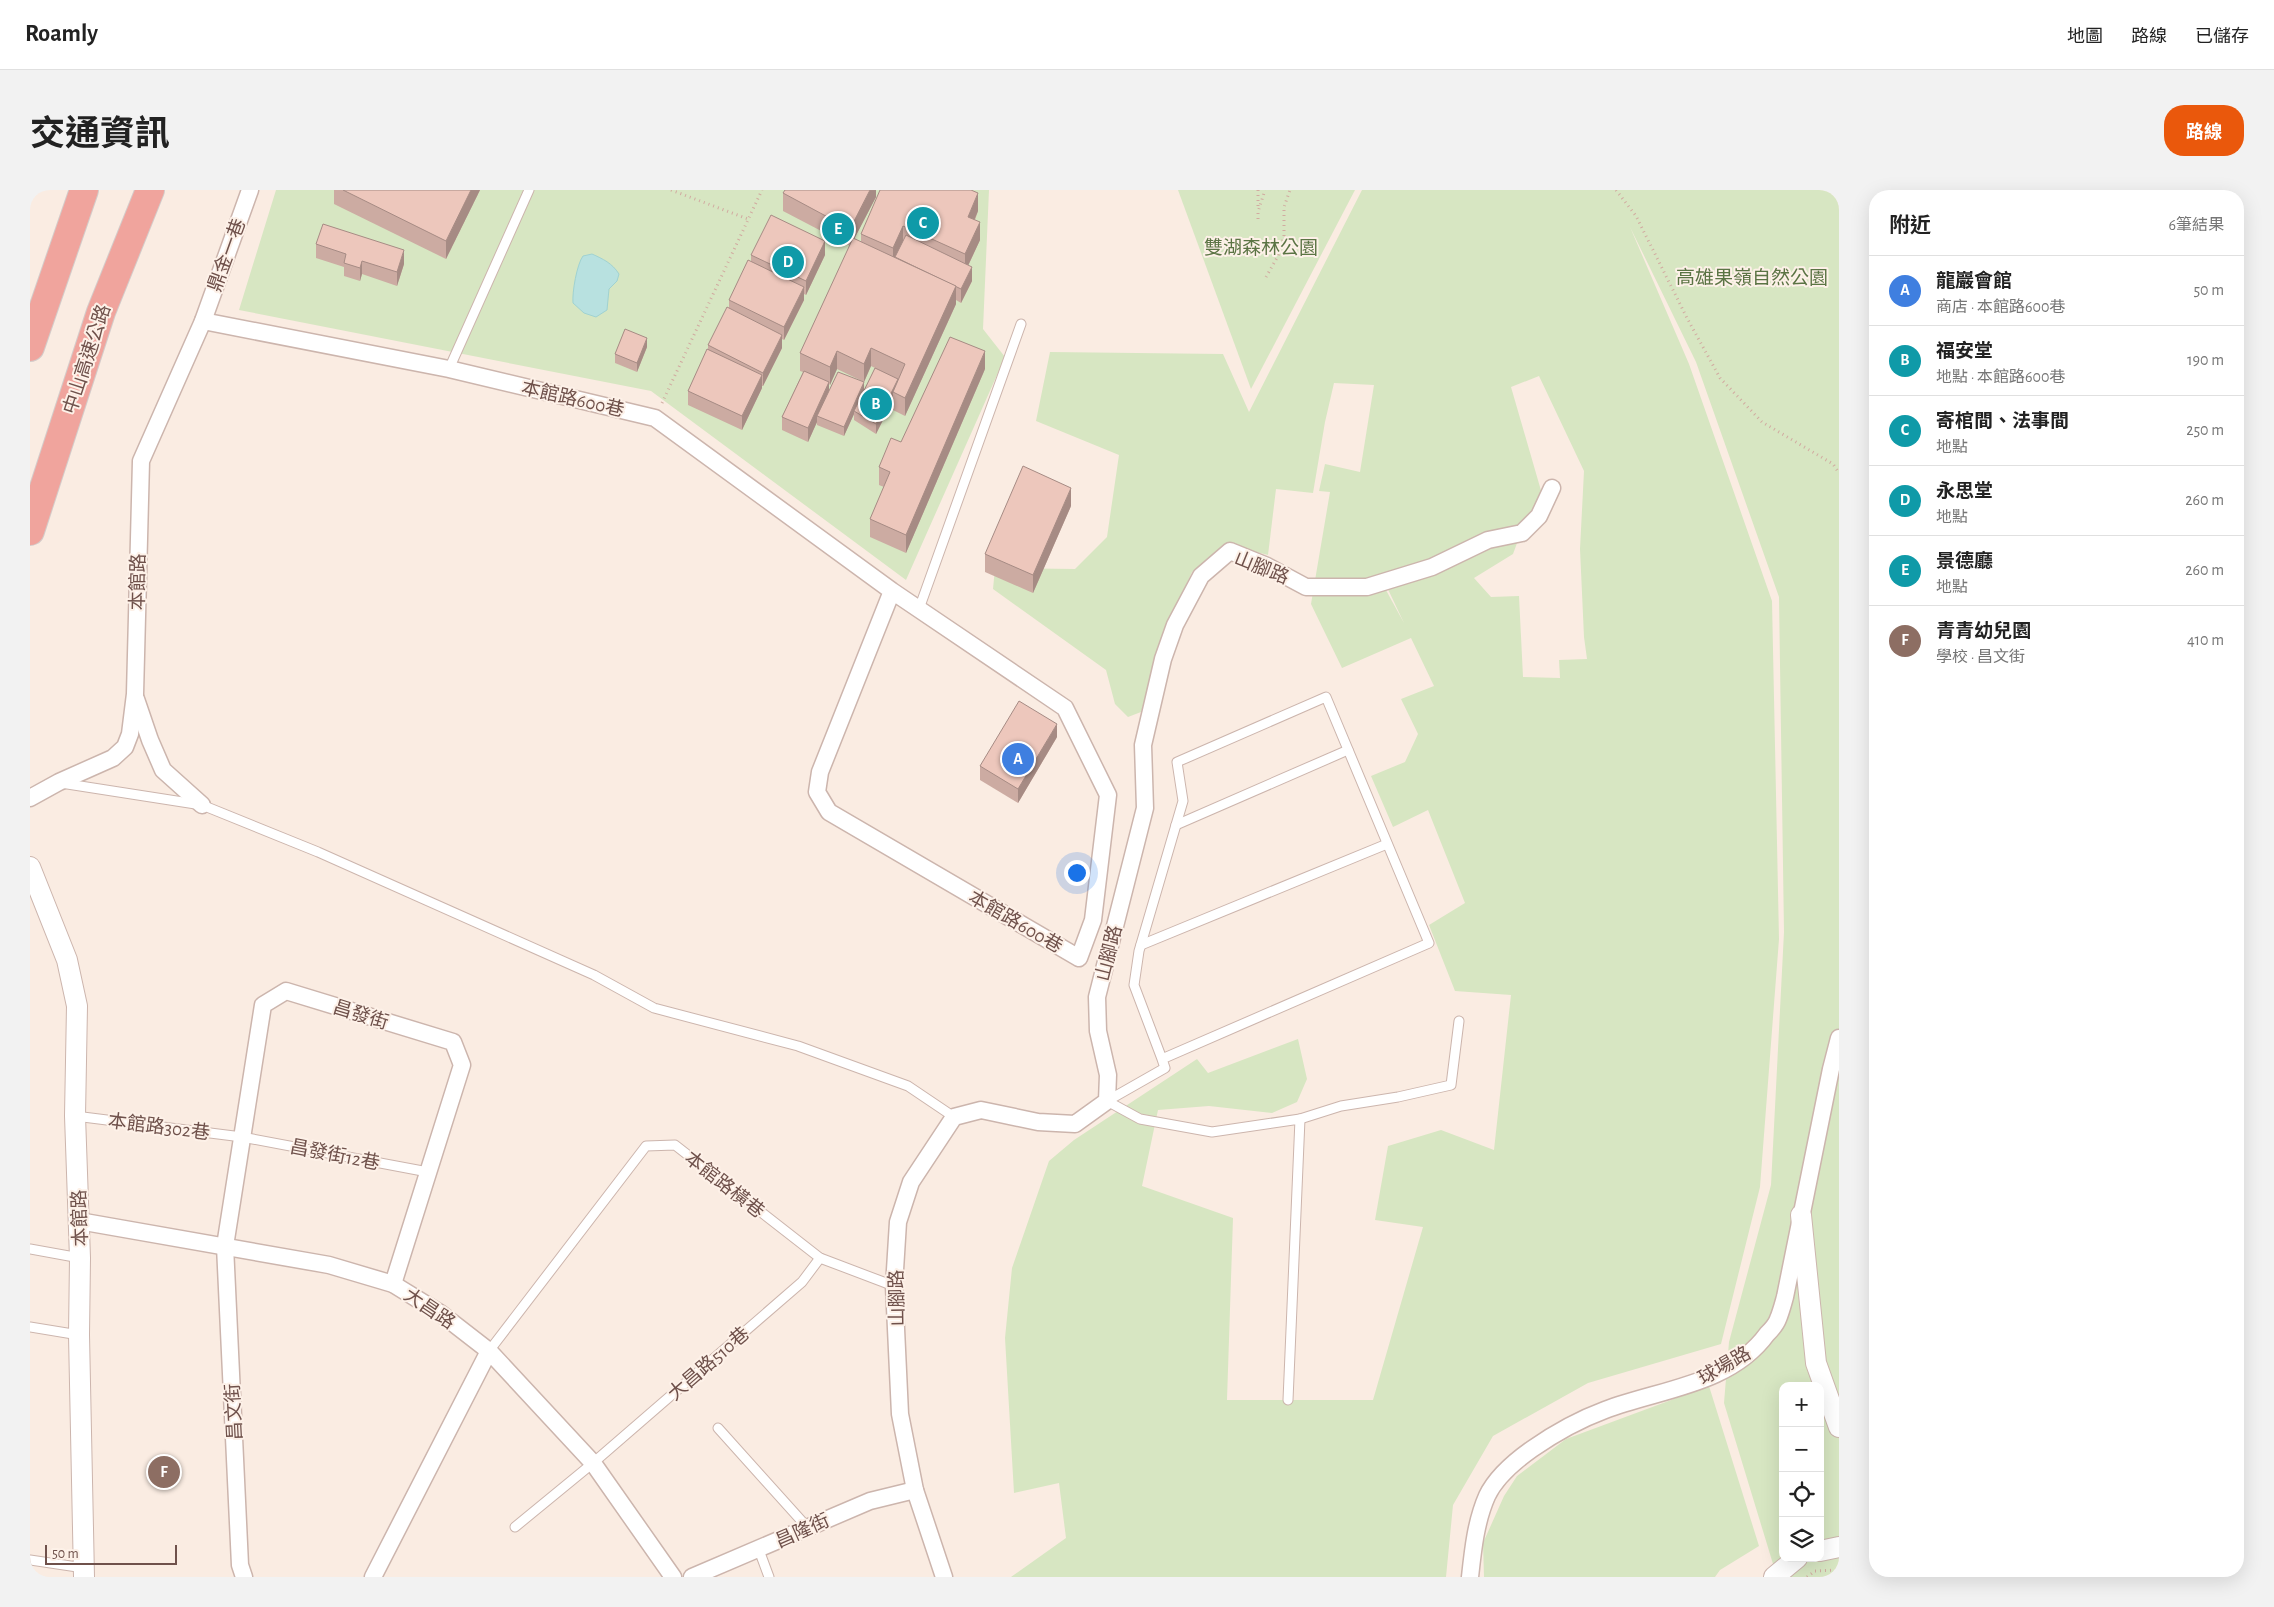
<!DOCTYPE html>
<html lang="zh-TW">
<head>
<meta charset="utf-8">
<style>
  body { margin:0; font-family:"Alegreya Sans","Noto Sans TC",sans-serif; background:#f2f2f2; color:#222 }
  .controls { position:absolute; right:15px; bottom:15px; display:grid; overflow:hidden; border-radius:10px; box-shadow:0 5px 20px #0002 }
  .controls button { width:45px; height:45px; display:grid; place-items:center; padding:0; border:0; border-bottom:1px solid #e0e0e0; background:#fff; color:#222; font:25px sans-serif }
  .scale { position:absolute; left:15px; bottom:12px; width:132px; box-sizing:border-box; padding-left:5px; border:2px solid #6f514b; border-top:0; font-size:14px; line-height:18px; white-space:nowrap; color:#6f514b; -webkit-text-stroke:4px #fdf1e8; paint-order:stroke }
  .you { position:absolute; left:1046px; top:682px; width:18px; height:18px; margin:-12px; border:4px solid #fff; border-radius:50%; background:#1a73e8; box-shadow:0 0 0 8px #1a73e833 }
  .badge { display:grid; place-items:center; width:32px; height:32px; border-radius:50%; background:#ea580c; color:#fff; font-size:16px; font-weight:700 }
  .pin { position:absolute; translate:-50% -50%; border:2px solid #fff; box-shadow:0 1px 5px #0006 }
  .list { margin:0; padding:0; list-style:none }
  h2 { display:flex; justify-content:space-between; align-items:center; height:65px; margin:0; padding:0 20px; font-size:21px }
  h2 small { font-size:16px; font-weight:400; color:#767676 }
  .list li { display:grid; grid-template-columns:32px 1fr auto; gap:15px; align-items:center; box-sizing:border-box; height:70px; padding:0 20px; border-top:1px solid #e0e0e0 }
  .list b { display:block; font-size:19px; white-space:nowrap }
  .list p { margin:0; font-size:16px; white-space:nowrap; color:#767676 }
  .list em { font-size:16px; font-style:normal; color:#767676 }
  .icon { flex:none; width:28px; height:28px; fill:none; stroke:currentColor; stroke-width:2; stroke-linecap:round; stroke-linejoin:round }
  .map { position:relative; flex:none; width:1809px; height:1387px; overflow:hidden; border-radius:20px }
  header { display:flex; align-items:center; gap:30px; box-sizing:border-box; height:70px; padding:0 25px; background:#fff; border-bottom:1px solid #e0e0e0 }
  header strong { font-size:24px }
  nav { display:flex; gap:28px; margin-inline-start:auto; font-size:18px }
  .intro { display:flex; align-items:center; justify-content:space-between; box-sizing:border-box; height:120px; padding:0 30px }
  h1 { margin:0; font-size:35px }
  .button { padding:12px 22px; border-radius:20px; background:#ea580c; color:#fff; font-size:18px; font-weight:700 }
  main { display:flex; gap:30px; padding:0 30px }
  aside { flex:1; background:#fff; border-radius:20px; box-shadow:0 5px 20px #0002 }
  .map>svg:first-child { display:block }
</style>
</head>
<body>
<header>
<strong>Roamly</strong>
<nav><a>地圖</a><a>路線</a><a>已儲存</a></nav>
</header>
<div class="intro"><h1>交通資訊</h1><a class="button">路線</a></div>
<main>
<div class="map">
<svg width="1809" height="1387" viewBox="0 0 1809 1387">
  <rect width="100%" height="100%" fill="#faece2"/>
  <g fill="#d7e6c2" fill-rule="evenodd">
    <path d="M246 0H959L953 139 975 167 876 390 621 201 209 120Z"/>
    <path d="M1148 0H1325L1221 199Z"/>
    <path d="M1332 0H1809V1387H1747L1694 1213 1699 1152 1741 995 1754 742 1749 407 1666 172 1600 37 1659 174 1742 411 1749 749 1730 997 1691 1154 1558 1193 1463 1246 1423 1315 1416 1387H981L1036 1348 1029 1293 984 1303 975 1148 982 1078 1019 971 1044 950 1167 869 1178 883 1268 849 1277 889 1267 912 1242 923 1179 916 1128 920 1112 996 1203 1028 1197 1210H1343L1393 1037 1345 1030 1358 956 1411 940 1464 960 1481 805 1425 801 1399 735 1435 713 1398 620 1363 637 1341 586 1375 572 1388 544 1371 509 1404 496 1381 448 1312 478 1281 414 1300 302 1289 301 1295 274 1330 282 1344 195 1304 193 1295 232 1283 303 1246 299 1238 365 1196 354 1162 382 1140 429 1111 522 1098 527 1085 514 1076 480 963 399 965 378 1045 379 1077 347 1089 265 1006 231 1020 162 1193 164 1219 222ZM1509 186 1554 281 1550 359 1554 447 1557 469 1529 470 1530 488 1493 487 1489 406 1461 407 1444 388 1483 364 1490 345 1355 393 1374 433 1351 391 1496 336 1512 304 1481 197ZM1753 1196H1790V1368H1753Z"/>
    <path d="M1679 1196 1729 1356 1690 1380 1685 1387H1454L1453 1353 1474 1306 1487 1286 1536 1249Z"/>
  </g>
  <path fill="#b8e1e0" stroke="#a0d2d1" d="M562 64C573 69 582 73 589 84L587 91 579 99 577 120 566 127 554 123 543 113C542 102 547 74 553 66Z"/>
  <g fill="none" stroke-linecap="round" stroke-linejoin="round">
    <defs>
      <g id="service">
        <path d="M419 179 499 0"/>
        <path d="M889 419 991 134"/>
        <path d="M31 593 172 615 288 662 564 785 624 818 768 856 878 896 924 927"/>
        <path d="M1146 635 1318 560"/>
        <path d="M1111 755 1357 654"/>
        <path d="M1077 911 1135 878 1132 869 1104 795 1109 761 1153 611 1147 572 1296 507 1399 753 1132 869"/>
        <path d="M1077 911 1110 929 1182 942 1270 929 1258 1210"/>
        <path d="M45 926 212 947 398 982"/>
        <path d="M1270 929 1311 916 1368 907 1421 895 1429 831"/>
        <path d="M0 1059 50 1068"/>
        <path d="M0 1137 49 1145"/>
        <path d="M459 1161 616 956 645 955 790 1068 864 1096"/>
        <path d="M688 1238 777 1337"/>
        <path d="M485 1337 563 1273 772 1092 790 1068"/>
        <path d="M729 1360 739 1387"/>
        <path d="M0 1370 54 1378"/>
      </g>
      <g id="minor">
        <path d="M173 131 419 179 625 228 862 401 1035 518 1078 605 1063 730 1049 768 799 622 787 602 790 582 862 401"/>
        <path d="M106 509 120 550 133 580 172 615"/>
        <path d="M0 608 29 592 83 568 95 557 100 544 105 504 111 271 173 131 220 0"/>
        <path d="M49 1031 299 1075 363 1094 410 1123 459 1161 563 1273 643 1387"/>
        <path d="M214 1387 210 1375 195 1056 233 815 256 801 423 852 432 875 363 1094"/>
        <path d="M343 1387 459 1161"/>
        <path d="M662 1387 840 1311 885 1300"/>
        <path d="M914 1387 885 1300 870 1224 864 1096 868 1032 881 992 924 927 951 920 1008 932 1045 934 1077 911 1078 885 1068 841 1067 807 1115 618 1113 555 1133 469 1145 435 1171 386 1200 361 1237 376 1276 397H1337L1402 377 1458 350 1492 343 1509 326 1522 298"/>
        <path d="M1440 1387C1443 1359 1446 1331 1457 1306 1466 1287 1485 1271 1502 1259 1525 1243 1548 1230 1575 1220 1630 1199 1700 1195 1737 1144 1741 1140 1746 1135 1748 1129 1751 1122 1753 1114 1755 1107L1801 879 1809 848"/>
      </g>
      <g id="tertiary">
        <path d="M0 677 37 770 47 816 45 926 50 1068 49 1145 54 1387"/>
        <path d="M1771 1025 1786 1173 1809 1237"/>
        <path d="M1790 1361 1809 1357"/>
        <path d="M1744 1387 1767 1368"/>
      </g>
      <g id="motorway">
        <path d="M0 157 54 0"/>
        <path d="M0 341 71 122 120 0"/>
      </g>
    </defs>
    <use href="#service" stroke="#ccb5ad" stroke-width="11"/>
    <use href="#minor" stroke="#ccb5ad" stroke-width="19"/>
    <use href="#tertiary" stroke="#ccb5ad" stroke-width="22"/>
    <use href="#motorway" stroke="#d4cbc9" stroke-width="30"/>
    <g stroke="#d1aaa0" stroke-width="3" stroke-dasharray="1 4" stroke-linecap="butt">
      <path d="M641 0 718 29"/>
      <path d="M1228 0V17"/>
      <path d="M1586 0 1606 26 1657 128 1690 188 1732 232 1803 274 1809 283"/>
      <path d="M1228 29V22L1235 0"/>
      <path d="M1236 87 1248 66 1254 46V17L1260 0"/>
      <path d="M632 213 732 0"/>
      <path d="M1777 1387 1785 1381 1809 1380"/>
    </g>
    <use href="#service" stroke="#fff" stroke-width="9"/>
    <use href="#minor" stroke="#fff" stroke-width="16"/>
    <use href="#tertiary" stroke="#fff" stroke-width="20"/>
    <use href="#motorway" stroke="#f0a49d" stroke-width="28"/>
  </g>
  <g fill="#ccaba2" fill-rule="evenodd">
    <path d="M304 0H450L416 69 304 14Z"/>
    <path d="M846 0V7L824 49 831 52V44L948 21 945 30 950 50 938 76 942 91 931 113 926 110V114L875 226 863 220V210L846 244 824 230V224L814 246 787 235V232L778 252 752 240V227L773 182 770 181V163L820 56 753 21V3ZM841 176 845 178 834 201 799 202V194L800 195 807 179 834 192Z"/>
    <path d="M286 54 374 74 367 96 332 84 330 91 314 86V77L286 68Z"/>
    <path d="M721 65H795L776 105 774 104V110L754 150 752 149V158L733 196H732V198L712 240 658 215V201L678 160V155L699 118V110L721 71Z"/>
    <path d="M617 157 607 182 585 173V164Z"/>
    <path d="M955 179 876 363 840 347V329L854 297 849 295V277L871 252Z"/>
    <path d="M1041 316 1003 403 955 382V364Z"/>
    <path d="M1027 547 988 613 950 590V576Z"/>
  </g>
  <g fill="#a68b84">
    <path d="M441 0H450L416 69V51Z"/>
    <path d="M840 0H846V7L820 57V39Z"/>
    <path d="M948 3V21L938 45V27Z"/>
    <path d="M950 32V50L935 82V64Z"/>
    <path d="M873 36V54L865 67V72L863 76V58Z"/>
    <path d="M795 51V65L776 105V91Z"/>
    <path d="M374 60V74L367 96V82Z"/>
    <path d="M332 71V84L330 91V78Z"/>
    <path d="M942 77V91L931 113V99Z"/>
    <path d="M926 96V114L875 226V208Z"/>
    <path d="M774 97V110L754 150V137Z"/>
    <path d="M752 145V158L733 196V183Z"/>
    <path d="M617 148V157L607 182V173Z"/>
    <path d="M841 158V176L834 192V174Z"/>
    <path d="M807 161V179L800 195V177Z"/>
    <path d="M955 161V179L876 363V345Z"/>
    <path d="M732 185V198L712 240V226Z"/>
    <path d="M868 189 863 202V210L846 244V234Z"/>
    <path d="M799 192V205L787 226V232L778 252V238Z"/>
    <path d="M834 192V201L824 221V224L814 246V237Z"/>
    <path d="M1041 298V316L1003 403V385Z"/>
    <path d="M1027 534V547L988 613V599Z"/>
  </g>
  <g fill="#edc7bc" stroke="#a68b84">
    <path d="M313 0H441L416 51Z"/>
    <path d="M755 0H840L820 39 753 3Z"/>
    <path d="M850 0H941L948 3 938 27 950 32 935 64 873 36 863 58 831 44Z"/>
    <path d="M741 25 795 51 776 91 721 65Z"/>
    <path d="M293 34 374 60 367 82 332 71 330 78 314 73 316 64 286 54Z"/>
    <path d="M876 45 942 77 931 99 865 67Z"/>
    <path d="M823 48 926 96 875 208 863 202 875 174 841 158 834 174 807 161 800 177 770 163Z"/>
    <path d="M718 70 774 97 754 137 699 110Z"/>
    <path d="M697 117 752 145 733 183 678 155Z"/>
    <path d="M595 139 617 148 607 173 585 164Z"/>
    <path d="M920 147 955 161 876 345 840 329 860 282 849 277 861 248 871 252Z"/>
    <path d="M677 159 732 185 712 226 658 201Z"/>
    <path d="M845 178 868 189 846 234 824 221Z"/>
    <path d="M774 181 799 192 778 238 752 227Z"/>
    <path d="M808 182 834 192 814 237 787 226Z"/>
    <path d="M993 276 1041 298 1003 385 955 364Z"/>
    <path d="M989 511 1027 534 988 599 950 576Z"/>
  </g>
  <g text-anchor="middle" stroke-width="4" stroke-linejoin="round" paint-order="stroke">
    <g font-size="19" fill="#5b7444" stroke="#fdf1e8">
      <text x="1231" y="64">雙湖森林公園</text>
      <text x="1722" y="94">高雄果嶺自然公園</text>
    </g>
    <g font-size="19" fill="#6f514b" stroke="#fdf1e8">
      <text transform="translate(196 65) rotate(-70)" y="7">鼎金一巷</text>
      <text transform="translate(56 169) rotate(-72)" y="7">中山高速公路</text>
      <text transform="translate(543 208) rotate(13)" y="7">本館路600巷</text>
      <text transform="translate(1232 377) rotate(22)" y="7">山腳路</text>
      <text transform="translate(107 392) rotate(-89)" y="7">本館路</text>
      <text transform="translate(986 731) rotate(30)" y="7">本館路600巷</text>
      <text transform="translate(1078 763) rotate(-76)" y="7">山腳路</text>
      <text transform="translate(331 824) rotate(17)" y="7">昌發街</text>
      <text transform="translate(129 936) rotate(7)" y="7">本館路302巷</text>
      <text transform="translate(305 964) rotate(11)" y="7">昌發街12巷</text>
      <text transform="translate(695 994) rotate(38)" y="7">本館路橫巷</text>
      <text transform="translate(49 1028) rotate(-92)" y="7">本館路</text>
      <text transform="translate(866 1108) rotate(-91)" y="7">山腳路</text>
      <text transform="translate(400 1118) rotate(34)" y="7">大昌路</text>
      <text transform="translate(678 1173) rotate(-41)" y="7">大昌路510巷</text>
      <text transform="translate(1694 1175) rotate(-30)" y="7">球場路</text>
      <text transform="translate(203 1222) rotate(-93)" y="7">昌文街</text>
      <text transform="translate(772 1340) rotate(-24)" y="7">昌隆街</text>
    </g>
  </g>
</svg>
<div class="controls">
<button>+</button>
<button>−</button>
<button><svg class="icon" aria-label="locate" viewBox="0 0 24 24"><circle cx="12" cy="12" r="6"/><path d="M12 2v4M12 18v4M2 12h4M18 12h4"/></svg></button>
<button><svg class="icon" aria-label="layers" viewBox="0 0 24 24"><path d="M12 4l9 5-9 5-9-5zM3 14l9 5 9-5"/></svg></button>
</div>
<div class="scale">50 m</div>
<div class="you"></div>
<div class="pin badge" style="left:988px;top:569px;background:#3f7fe0">A</div>
<div class="pin badge" style="left:846px;top:214px;background:#0f9aa8">B</div>
<div class="pin badge" style="left:893px;top:33px;background:#0f9aa8">C</div>
<div class="pin badge" style="left:758px;top:72px;background:#0f9aa8">D</div>
<div class="pin badge" style="left:808px;top:39px;background:#0f9aa8">E</div>
<div class="pin badge" style="left:134px;top:1282px;background:#8d6e63">F</div>
</div>
<aside>
<h2>附近<small>6筆結果</small></h2>
<ul class="list">
<li><span class="badge" style="background:#3f7fe0">A</span><div><b>龍巖會館</b><p>商店 · 本館路600巷</p></div><em>50 m</em></li>
<li><span class="badge" style="background:#0f9aa8">B</span><div><b>福安堂</b><p>地點 · 本館路600巷</p></div><em>190 m</em></li>
<li><span class="badge" style="background:#0f9aa8">C</span><div><b>寄棺間、法事間</b><p>地點</p></div><em>250 m</em></li>
<li><span class="badge" style="background:#0f9aa8">D</span><div><b>永思堂</b><p>地點</p></div><em>260 m</em></li>
<li><span class="badge" style="background:#0f9aa8">E</span><div><b>景德廳</b><p>地點</p></div><em>260 m</em></li>
<li><span class="badge" style="background:#8d6e63">F</span><div><b>青青幼兒園</b><p>學校 · 昌文街</p></div><em>410 m</em></li>
</ul>
</aside>
</main>
</body>
</html>
